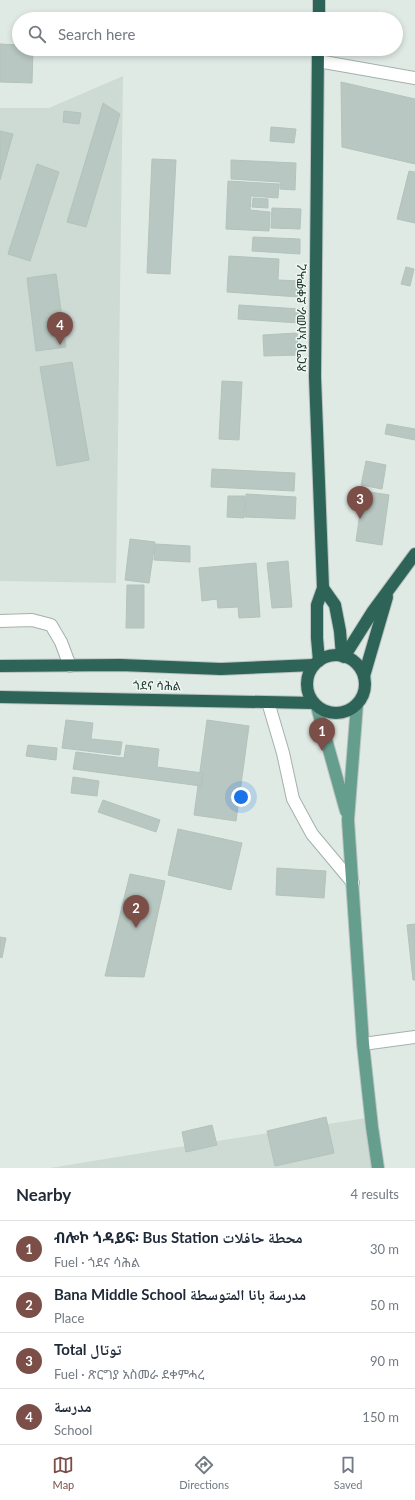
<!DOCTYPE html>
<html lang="en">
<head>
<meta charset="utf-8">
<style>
  body { margin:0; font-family:Lato,"Noto Naskh Arabic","Noto Sans Ethiopic",sans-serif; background:#f6f6f7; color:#1f2937 }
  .you { position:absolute; left:241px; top:797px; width:14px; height:14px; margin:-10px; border:3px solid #fff; border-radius:50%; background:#1a73e8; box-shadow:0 0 0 6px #1a73e833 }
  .badge { display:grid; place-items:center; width:26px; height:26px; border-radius:50%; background:#7b4e48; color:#fff; font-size:13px; font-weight:700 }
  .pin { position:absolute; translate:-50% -33px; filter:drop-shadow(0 1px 2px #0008) }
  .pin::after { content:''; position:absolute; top:21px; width:14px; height:12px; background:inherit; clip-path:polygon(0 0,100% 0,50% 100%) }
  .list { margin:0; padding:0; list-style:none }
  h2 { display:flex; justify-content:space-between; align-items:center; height:52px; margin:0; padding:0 16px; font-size:17px }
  h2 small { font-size:13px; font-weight:400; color:#747a83 }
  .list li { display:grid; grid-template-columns:26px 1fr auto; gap:12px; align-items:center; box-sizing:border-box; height:56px; padding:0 16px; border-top:1px solid #e0e1e3 }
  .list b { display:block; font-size:15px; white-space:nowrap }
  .list p { margin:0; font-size:13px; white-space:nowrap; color:#747a83 }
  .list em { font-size:13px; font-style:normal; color:#747a83 }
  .icon { flex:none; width:22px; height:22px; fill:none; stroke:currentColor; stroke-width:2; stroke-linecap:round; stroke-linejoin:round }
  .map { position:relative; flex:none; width:415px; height:1168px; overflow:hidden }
  .search { position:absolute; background:#fff; box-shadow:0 2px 6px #0003; left:12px; right:12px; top:12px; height:44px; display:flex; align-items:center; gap:10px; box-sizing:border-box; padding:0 14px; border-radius:22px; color:#747a83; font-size:15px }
  .sheet { height:276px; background:#fff }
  nav { display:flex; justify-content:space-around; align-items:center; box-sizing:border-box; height:56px; border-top:1px solid #e0e1e3; background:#fff; font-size:11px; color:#747a83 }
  nav a { display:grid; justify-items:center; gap:2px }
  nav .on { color:#7b4e48 }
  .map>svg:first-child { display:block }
</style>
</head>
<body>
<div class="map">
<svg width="415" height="1168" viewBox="0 0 415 1168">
  <rect width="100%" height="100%" fill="#e0eae5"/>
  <g fill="#cedad4">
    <path d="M123 76 116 583 0 581V108H49Z"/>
    <path d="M373 1117 381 1168H50L191 1145Z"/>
  </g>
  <g fill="#b8c7c1" stroke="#b2c3bc">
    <path d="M0 44 19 45V49H33L32 83 0 82Z"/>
    <path d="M341 82 415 99V164L342 147Z"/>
    <path d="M103 103 120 114 86 227 67 222Z"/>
    <path d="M64 111 81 113 79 124 63 122Z"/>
    <path d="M271 127 296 129 294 143 270 141Z"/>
    <path d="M0 131 13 134 0 180Z"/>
    <path d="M152 159 176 160 170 274 147 273Z"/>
    <path d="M231 160 296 163 295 190 280 189V182L231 179Z"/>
    <path d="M37 164 59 172 30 261 8 254Z"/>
    <path d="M409 171 415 172V223L397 219Z"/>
    <path d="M228 181 279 184 278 198 251 196 250 210 270 212 269 231 226 229Z"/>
    <path d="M253 198 268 199V208L252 207Z"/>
    <path d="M272 208 301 209 300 229 271 228Z"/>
    <path d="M253 237 300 239V254L252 251Z"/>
    <path d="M229 256 279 259 278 280 300 281 299 297 227 292Z"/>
    <path d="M406 267 414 269 410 286 401 284Z"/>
    <path d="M56 274 66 347 36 351 27 278Z"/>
    <path d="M239 305 300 309 299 323 238 319Z"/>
    <path d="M297 333 298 355 264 356 263 335Z"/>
    <path d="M72 362 89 460 57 466 40 367Z"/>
    <path d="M222 381 242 382 239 440 219 439Z"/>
    <path d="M387 424 415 429V440L385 434Z"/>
    <path d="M366 461 386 465 382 489 361 485Z"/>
    <path d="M212 469 295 473 294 491 211 487Z"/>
    <path d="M363 491 389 495 382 545 356 541Z"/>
    <path d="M246 494 296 497 295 519 245 517Z"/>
    <path d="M228 496H245L244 518 227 517Z"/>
    <path d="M130 539 155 542 149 583 125 580Z"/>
    <path d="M155 544 190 546V562L154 560Z"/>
    <path d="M288 561 292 607 272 608 267 563Z"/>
    <path d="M256 563 260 617 239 618 238 607 218 608 217 599 202 601 199 568Z"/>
    <path d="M127 585H144V628H126Z"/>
    <path d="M66 720 93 723 91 739 122 742 120 755 62 748Z"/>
    <path d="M207 720 249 726 236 821 194 815Z"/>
    <path d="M28 745 57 748 56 760 26 756Z"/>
    <path d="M126 745 159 749 157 767 203 773 201 786 73 769 76 752 124 758Z"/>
    <path d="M73 777 99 781 97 796 71 793Z"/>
    <path d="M103 800 160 820 156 832 98 812Z"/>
    <path d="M178 829 242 843 231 890 168 875Z"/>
    <path d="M277 868 326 871 324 898 276 895Z"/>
    <path d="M130 874 165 881 144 977 105 976Z"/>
    <path d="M415 924V980H413L407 925Z"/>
    <path d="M0 937 6 938 2 958 0 957Z"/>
    <path d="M326 1117 334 1153 275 1166 267 1131Z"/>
    <path d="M212 1125 217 1145 186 1152 182 1132Z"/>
  </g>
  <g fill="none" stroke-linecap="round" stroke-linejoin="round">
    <defs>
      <path id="lane" d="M268 702 283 753 293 799 312 834 353 883"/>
      <g id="street">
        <path d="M318 61 415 78"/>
        <path d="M0 621 32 620 51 625 61 642 70 666"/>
        <path d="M363 1044 415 1037"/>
      </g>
      <g id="primary">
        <path d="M357 704 348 820 363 1044 372 1127 378 1168"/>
        <path d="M317 707 346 811"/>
      </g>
      <g id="highway">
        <path d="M319 19V0"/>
        <path d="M318 49 315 377 323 588 317 605V638L319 661"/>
        <path d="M323 588 335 605 340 631 342 656"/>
        <circle cx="336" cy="684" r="29"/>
        <path d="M344 657 373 611 415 554"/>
        <path d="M0 666 120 665 221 669 314 665"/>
        <path d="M364 676 387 597"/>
        <path d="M0 697 314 703"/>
      </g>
    </defs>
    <use href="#lane" stroke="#a3b1ac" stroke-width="14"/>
    <use href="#street" stroke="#a3b1ac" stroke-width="14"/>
    <use href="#primary" stroke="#bcc4c2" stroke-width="14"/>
    <use href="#highway" stroke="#bcc4c2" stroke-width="14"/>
    <use href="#lane" stroke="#fff" stroke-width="12"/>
    <use href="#street" stroke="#fff" stroke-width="12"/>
    <use href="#primary" stroke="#669e8e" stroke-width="12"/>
    <use href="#highway" stroke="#2e6458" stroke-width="12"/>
  </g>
  <g text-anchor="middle" stroke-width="3" stroke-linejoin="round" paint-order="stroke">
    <g font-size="12" fill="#213932" stroke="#f0f7f3">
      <text transform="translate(302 318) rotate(-90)" y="4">ጽርግያ አስመራ ደቀምሓረ</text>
      <text transform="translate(157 686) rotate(1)" y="4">ጎደና ሳሕል</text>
    </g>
  </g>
</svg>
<div class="you"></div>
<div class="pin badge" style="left:322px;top:751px">1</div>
<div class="pin badge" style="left:136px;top:928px">2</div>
<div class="pin badge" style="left:360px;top:519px">3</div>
<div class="pin badge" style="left:60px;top:345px">4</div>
<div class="search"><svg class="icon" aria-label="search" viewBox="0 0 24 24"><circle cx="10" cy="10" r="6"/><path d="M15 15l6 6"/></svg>Search here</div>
</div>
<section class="sheet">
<h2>Nearby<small>4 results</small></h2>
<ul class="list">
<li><span class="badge">1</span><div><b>ብሎኮ ጎዳይፍ፡ Bus Station محطة حافلات</b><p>Fuel · ጎደና ሳሕል</p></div><em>30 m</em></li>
<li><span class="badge">2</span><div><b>Bana Middle School مدرسة بانا المتوسطة</b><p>Place</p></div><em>50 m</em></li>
<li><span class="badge">3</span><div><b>Total توتال</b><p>Fuel · ጽርግያ አስመራ ደቀምሓረ</p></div><em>90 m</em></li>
<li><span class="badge">4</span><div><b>مدرسة</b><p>School</p></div><em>150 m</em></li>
</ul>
</section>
<nav>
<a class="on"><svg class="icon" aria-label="map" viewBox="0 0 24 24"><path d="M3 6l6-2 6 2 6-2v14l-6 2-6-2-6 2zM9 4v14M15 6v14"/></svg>Map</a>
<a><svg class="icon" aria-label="directions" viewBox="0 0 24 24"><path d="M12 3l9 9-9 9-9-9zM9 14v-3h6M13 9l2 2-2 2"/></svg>Directions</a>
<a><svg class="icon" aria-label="saved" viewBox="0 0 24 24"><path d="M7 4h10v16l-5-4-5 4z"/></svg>Saved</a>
</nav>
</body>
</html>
